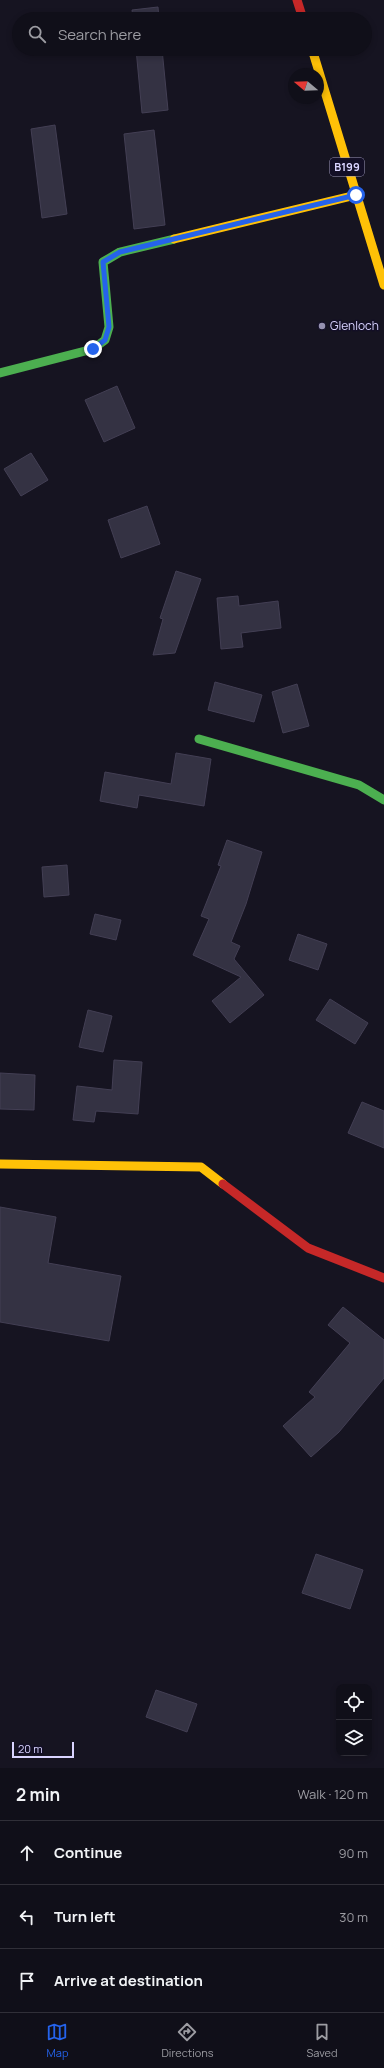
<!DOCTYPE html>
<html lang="en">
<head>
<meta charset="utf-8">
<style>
  body { margin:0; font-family:Manrope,sans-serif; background:#1e1d26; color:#f1f3f6 }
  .controls { position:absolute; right:12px; bottom:12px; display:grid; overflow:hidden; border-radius:8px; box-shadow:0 2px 6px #0003 }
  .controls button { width:36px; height:36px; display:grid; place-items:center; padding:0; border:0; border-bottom:1px solid #302f38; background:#100f19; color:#f1f3f6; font:20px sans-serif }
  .compass { position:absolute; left:288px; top:68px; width:36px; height:36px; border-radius:50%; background:#100f19; box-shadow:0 2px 6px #0003; rotate:289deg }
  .scale { position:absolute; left:12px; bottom:10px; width:62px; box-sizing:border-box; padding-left:4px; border:2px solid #d9d4ff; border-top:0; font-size:11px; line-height:14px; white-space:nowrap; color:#d9d4ff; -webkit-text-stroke:3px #130f26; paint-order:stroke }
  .stop { position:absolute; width:12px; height:12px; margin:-9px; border:3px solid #2563eb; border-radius:50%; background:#fff }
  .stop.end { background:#2563eb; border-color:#fff; box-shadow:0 1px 4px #0008 }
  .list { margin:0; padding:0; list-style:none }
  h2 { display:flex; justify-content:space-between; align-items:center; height:52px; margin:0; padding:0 16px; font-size:17px }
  h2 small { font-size:13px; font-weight:400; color:#9c9ca2 }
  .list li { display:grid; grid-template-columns:26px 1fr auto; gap:12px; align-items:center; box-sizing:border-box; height:64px; padding:0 16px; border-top:1px solid #302f38 }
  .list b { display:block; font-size:15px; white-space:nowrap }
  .list em { font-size:13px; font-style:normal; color:#9c9ca2 }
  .icon { flex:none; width:22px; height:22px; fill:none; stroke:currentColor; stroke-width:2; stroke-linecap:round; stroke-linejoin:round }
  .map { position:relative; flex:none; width:384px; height:1768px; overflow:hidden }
  .search { position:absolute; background:#100f19; box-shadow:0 2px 6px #0003; left:12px; right:12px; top:12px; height:44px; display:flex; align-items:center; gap:10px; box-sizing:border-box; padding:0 14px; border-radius:22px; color:#9c9ca2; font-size:15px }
  .sheet { height:244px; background:#100f19 }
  nav { display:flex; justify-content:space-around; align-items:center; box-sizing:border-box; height:56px; border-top:1px solid #302f38; background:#100f19; font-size:11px; color:#9c9ca2 }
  nav a { display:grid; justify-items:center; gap:2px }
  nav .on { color:#2563eb }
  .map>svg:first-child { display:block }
</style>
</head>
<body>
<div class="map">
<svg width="384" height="1768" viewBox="0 0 384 1768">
  <rect width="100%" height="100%" fill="#161421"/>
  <g fill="#343243" stroke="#433f54">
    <path d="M158 7 159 19H133L132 10Z"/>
    <path d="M136 49H162L168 110 142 113Z"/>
    <path d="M55 125 67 214 42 218 31 129Z"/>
    <path d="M154 130 165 225 134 229 124 134Z"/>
    <path d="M117 386 135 428 104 442 85 400Z"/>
    <path d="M31 453 48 480 21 496 4 469Z"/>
    <path d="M147 506 160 544 121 558 108 520Z"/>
    <path d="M176 571 201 579 175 653 153 655 163 619 160 618Z"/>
    <path d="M238 596 239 606 278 601 281 628 241 633 243 647 221 649 217 598Z"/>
    <path d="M215 682 262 695 254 722 208 710Z"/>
    <path d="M297 684 309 726 283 733 272 692Z"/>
    <path d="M176 753 211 759 204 806 139 795 137 808 100 801 105 772 171 784Z"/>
    <path d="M227 840 262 852 246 904 231 942 240 946 234 959 264 995 230 1023 212 1001 241 977 193 955 209 919 201 916 221 866 218 865Z"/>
    <path d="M67 865 69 895 44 897 42 867Z"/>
    <path d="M95 914 121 920 116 940 90 934Z"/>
    <path d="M298 934 327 944 318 970 289 960Z"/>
    <path d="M330 999 368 1023 355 1044 316 1020Z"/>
    <path d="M88 1010 112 1016 103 1052 79 1047Z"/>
    <path d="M114 1060 142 1062 138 1114 96 1111 94 1122 73 1120 77 1086 112 1090Z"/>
    <path d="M0 1073 35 1075 34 1110 0 1109Z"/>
    <path d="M362 1102 384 1111V1148L348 1133Z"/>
    <path d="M0 1207 56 1217 48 1263 121 1276 109 1341 0 1322Z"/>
    <path d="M343 1307 384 1340V1378L339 1432 311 1457 283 1426 315 1397 309 1392 350 1343 328 1325Z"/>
    <path d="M316 1554 363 1570 350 1609 302 1593Z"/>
    <path d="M156 1690 197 1704 187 1732 146 1717Z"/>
  </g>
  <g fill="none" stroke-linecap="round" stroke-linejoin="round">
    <g stroke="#4caf50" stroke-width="9">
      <path d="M0 373 93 349 105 340 109 327 103 262 120 252 174 239"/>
      <path d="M199 739 359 785 384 800"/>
    </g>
    <g stroke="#ffc107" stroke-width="9">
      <path d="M312 49 384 285"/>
      <path d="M174 239 356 195"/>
      <path d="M0 1164 201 1167 223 1184"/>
    </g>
    <g stroke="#c62828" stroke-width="9">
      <path d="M297 0 303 19"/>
      <path d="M223 1184 308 1248 384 1278"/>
    </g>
  </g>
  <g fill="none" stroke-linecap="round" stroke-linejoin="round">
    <path stroke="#2563eb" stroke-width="5" d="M93 349 105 340 109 327 103 262 120 252 356 195"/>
  </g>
  <circle fill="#9591b1" stroke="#130f26" stroke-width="1.5" cx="322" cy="326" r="4"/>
  <g text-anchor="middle" stroke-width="3" stroke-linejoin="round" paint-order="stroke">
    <rect fill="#130f26" stroke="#9e99be" stroke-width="1" x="330" y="158" width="34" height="18" rx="3"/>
    <g font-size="11" font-weight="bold" fill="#d9d4ff">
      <text x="347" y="171">B199</text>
    </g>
    <g font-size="12" fill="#d9d4ff" stroke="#130f26" text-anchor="start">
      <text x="330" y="330">Glenloch</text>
    </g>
  </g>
</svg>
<div class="controls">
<button><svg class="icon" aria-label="locate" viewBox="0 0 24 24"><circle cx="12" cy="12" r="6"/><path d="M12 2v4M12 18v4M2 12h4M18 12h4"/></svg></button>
<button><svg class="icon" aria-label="layers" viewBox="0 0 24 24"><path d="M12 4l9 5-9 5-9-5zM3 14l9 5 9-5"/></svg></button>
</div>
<svg class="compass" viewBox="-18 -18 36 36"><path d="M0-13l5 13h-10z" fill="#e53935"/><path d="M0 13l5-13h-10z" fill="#9c9ca2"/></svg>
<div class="scale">20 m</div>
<div class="stop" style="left:356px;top:195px"></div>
<div class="stop end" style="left:93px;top:349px"></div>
<div class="search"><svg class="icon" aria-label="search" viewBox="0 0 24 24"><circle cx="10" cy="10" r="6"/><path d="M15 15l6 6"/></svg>Search here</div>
</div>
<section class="sheet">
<h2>2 min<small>Walk · 120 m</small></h2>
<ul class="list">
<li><svg class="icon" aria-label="ahead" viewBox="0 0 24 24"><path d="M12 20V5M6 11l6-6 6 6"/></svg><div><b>Continue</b></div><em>90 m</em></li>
<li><svg class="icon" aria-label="left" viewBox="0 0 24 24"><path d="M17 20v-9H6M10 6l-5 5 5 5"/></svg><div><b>Turn left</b></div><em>30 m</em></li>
<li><svg class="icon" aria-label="arrive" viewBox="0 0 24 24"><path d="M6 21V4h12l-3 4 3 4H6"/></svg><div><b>Arrive at destination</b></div></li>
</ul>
</section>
<nav>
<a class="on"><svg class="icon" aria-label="map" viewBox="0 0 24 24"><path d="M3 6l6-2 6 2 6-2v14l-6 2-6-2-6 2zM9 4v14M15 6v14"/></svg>Map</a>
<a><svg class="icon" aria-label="directions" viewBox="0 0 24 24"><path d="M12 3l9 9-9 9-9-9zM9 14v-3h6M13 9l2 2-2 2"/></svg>Directions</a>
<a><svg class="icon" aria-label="saved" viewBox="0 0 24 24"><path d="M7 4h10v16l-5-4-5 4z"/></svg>Saved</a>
</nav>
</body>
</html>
